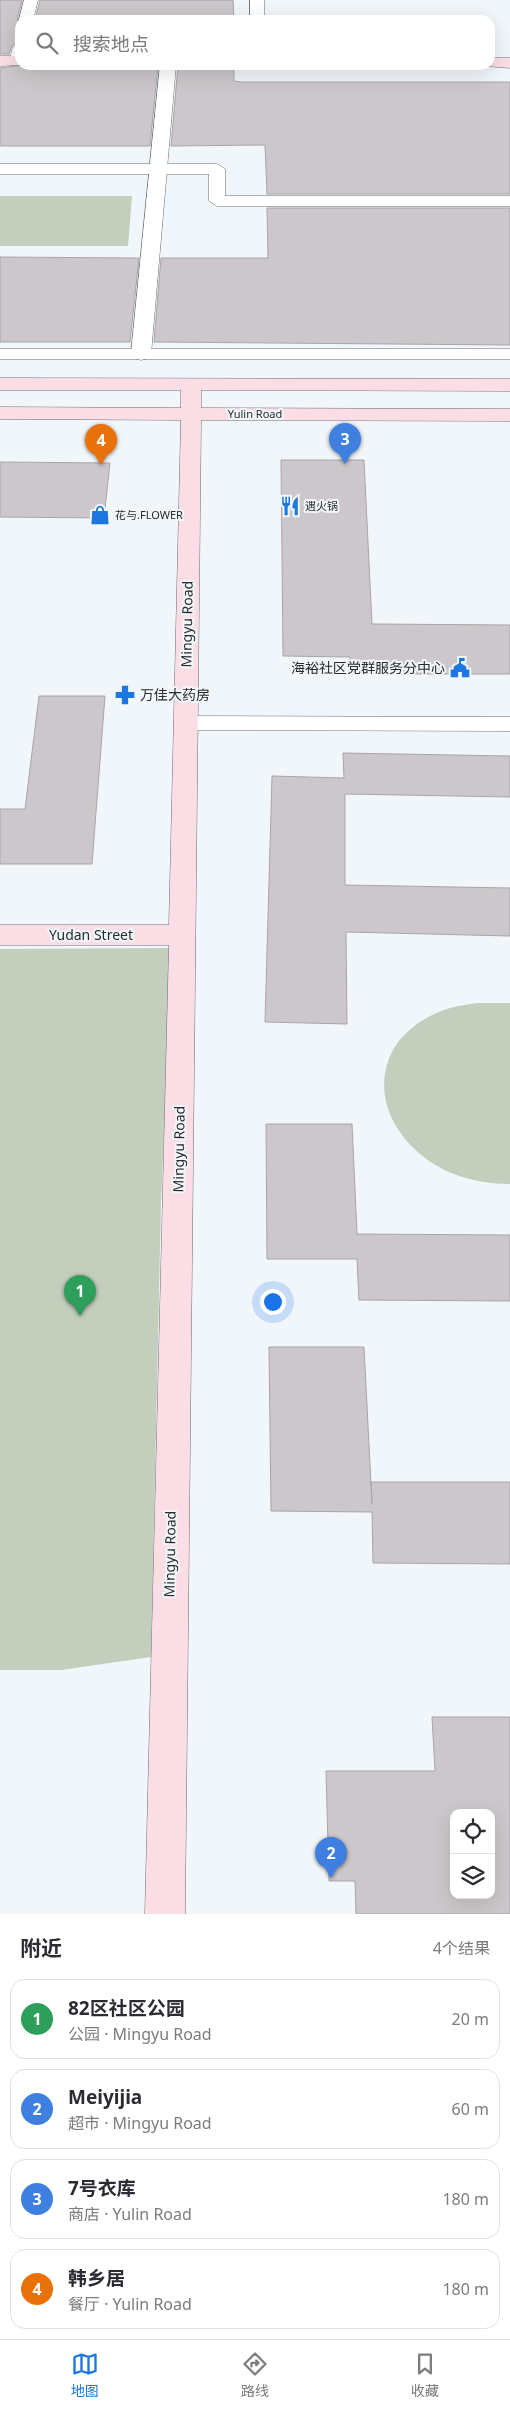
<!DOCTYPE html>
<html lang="zh">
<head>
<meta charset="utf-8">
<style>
  body { margin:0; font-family:"Noto Sans","Noto Sans SC",sans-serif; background:#f2f2f3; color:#2b2b33 }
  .controls { position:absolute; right:15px; bottom:15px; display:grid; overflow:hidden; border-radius:10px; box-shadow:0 5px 20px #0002 }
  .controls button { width:45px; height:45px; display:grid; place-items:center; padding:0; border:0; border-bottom:1px solid #e1e1e2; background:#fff; color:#2b2b33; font:25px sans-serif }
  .you { position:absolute; left:272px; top:1301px; width:18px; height:18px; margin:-12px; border:4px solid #fff; border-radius:50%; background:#1a73e8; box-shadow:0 0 0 8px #1a73e833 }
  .badge { display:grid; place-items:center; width:32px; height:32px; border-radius:50%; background:#1c77e0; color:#fff; font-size:16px; font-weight:700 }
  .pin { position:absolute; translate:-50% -41px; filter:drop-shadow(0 1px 2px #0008) }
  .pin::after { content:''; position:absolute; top:26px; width:18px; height:15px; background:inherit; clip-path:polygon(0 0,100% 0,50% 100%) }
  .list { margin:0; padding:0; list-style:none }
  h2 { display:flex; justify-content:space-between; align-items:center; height:65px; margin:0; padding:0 20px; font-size:21px }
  h2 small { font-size:16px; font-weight:400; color:#7c7c81 }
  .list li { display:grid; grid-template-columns:32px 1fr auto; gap:15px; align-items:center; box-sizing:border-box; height:80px; margin:0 10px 10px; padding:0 10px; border:1px solid #e1e1e2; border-radius:15px }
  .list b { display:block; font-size:19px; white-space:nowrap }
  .list p { margin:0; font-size:16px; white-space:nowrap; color:#7c7c81 }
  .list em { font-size:16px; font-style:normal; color:#7c7c81 }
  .icon { flex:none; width:28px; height:28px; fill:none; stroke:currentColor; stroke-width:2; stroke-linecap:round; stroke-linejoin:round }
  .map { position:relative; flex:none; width:510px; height:1914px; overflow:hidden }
  .search { position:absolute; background:#fff; box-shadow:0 5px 20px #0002; left:15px; right:15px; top:15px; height:55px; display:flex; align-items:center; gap:12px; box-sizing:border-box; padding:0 18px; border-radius:15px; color:#7c7c81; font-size:19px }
  .sheet { height:425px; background:#fff }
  nav { display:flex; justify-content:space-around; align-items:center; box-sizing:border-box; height:70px; border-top:1px solid #e1e1e2; background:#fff; font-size:14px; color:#7c7c81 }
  nav a { display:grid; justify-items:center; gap:2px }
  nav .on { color:#1c77e0 }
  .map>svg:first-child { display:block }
</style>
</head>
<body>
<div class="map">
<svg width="510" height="1914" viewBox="0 0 510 1914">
  <rect width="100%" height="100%" fill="#f1f6fa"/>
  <g fill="#c3cebc">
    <path d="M0 196H132L128 246H0Z"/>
    <path d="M172 948 161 1202 151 1657 61 1670H0V949Z"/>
    <path d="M477 1003H510V1184C491 1184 472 1181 454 1174 409 1157 370 1108 389 1059 397 1036 421 1018 444 1010 454 1006 466 1005 477 1003Z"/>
  </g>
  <g fill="#ccc7ca" stroke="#aaa4a8" fill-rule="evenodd">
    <path d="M0 0H22L17 20 20 22V41L12 45 9 54H0Z"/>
    <path d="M40 0H233L234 20H35Z"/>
    <path d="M24 65H158L150 146H0V68Z"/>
    <path d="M178 65H234V81L240 82H510V194H267L265 145 171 146Z"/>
    <path d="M267 208H510V345L154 342 161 258H268Z"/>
    <path d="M0 257 139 258 130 342H0Z"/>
    <path d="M281 460H364L372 624 510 625V674H351L350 657 283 656Z"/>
    <path d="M0 462 110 463 104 518 0 517Z"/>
    <path d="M39 696H105L92 864H0V809H25Z"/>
    <path d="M343 753 510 756V797L345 794V885L510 888V936L346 932 347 1024 265 1022 272 776 344 778Z"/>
    <path d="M266 1124H352L357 1234 510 1235V1301L359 1300 357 1259H267Z"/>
    <path d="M269 1347H364L372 1504 371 1482H510V1564L373 1563 372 1512 271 1511Z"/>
    <path d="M432 1717H510V1914H356L355 1881H329L326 1771H435ZM454 1813H491V1895H454Z"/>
  </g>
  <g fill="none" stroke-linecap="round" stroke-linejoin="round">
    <defs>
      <g id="lane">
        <path d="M24 0H38L33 20H19Z"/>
        <path d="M20 43V64H11L9 61 13 47Z"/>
        <path d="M0 164H217L225 169V196H510V206H217L209 201V174H0Z"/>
        <rect x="0" y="349" width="510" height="10"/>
        <path d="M185 716 510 717V731L185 730 177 728 174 723 177 718Z"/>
      </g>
      <g id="street">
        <rect x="250" y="0" width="14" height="20"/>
        <path d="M160 65H176L151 354 148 358 141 360 134 358 131 354Z"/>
      </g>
      <g id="secondary">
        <path d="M0 56H20V65H22L0 66Z"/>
        <path d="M490 58H510V68L485 66 490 65Z"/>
        <path d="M0 378 510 379V391L201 390V408L510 409V421L201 420 185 1914H145L169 945H0V925H169L181 420 0 419V407L181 408V390H0Z"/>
      </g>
    </defs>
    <use href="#lane" stroke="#686c70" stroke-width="1"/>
    <use href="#street" stroke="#686c70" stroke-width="1"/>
    <use href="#secondary" stroke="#686c70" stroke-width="1"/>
    <use href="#lane" fill="#fff" fill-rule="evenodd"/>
    <use href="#street" fill="#fff" fill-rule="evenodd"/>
    <use href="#secondary" fill="#fbdee5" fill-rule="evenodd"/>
  </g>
  <defs>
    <symbol id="restaurant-bare" viewBox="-9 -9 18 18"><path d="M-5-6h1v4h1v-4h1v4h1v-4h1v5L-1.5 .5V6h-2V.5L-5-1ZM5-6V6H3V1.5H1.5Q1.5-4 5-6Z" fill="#1c77e0" stroke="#f1f6fa" stroke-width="2.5" paint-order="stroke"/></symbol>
    <symbol id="shop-bare" viewBox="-9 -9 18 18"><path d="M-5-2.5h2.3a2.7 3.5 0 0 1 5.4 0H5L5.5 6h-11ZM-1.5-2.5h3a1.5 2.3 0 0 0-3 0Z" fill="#1c77e0" stroke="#f1f6fa" stroke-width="2.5" paint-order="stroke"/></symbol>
    <symbol id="civic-bare" viewBox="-9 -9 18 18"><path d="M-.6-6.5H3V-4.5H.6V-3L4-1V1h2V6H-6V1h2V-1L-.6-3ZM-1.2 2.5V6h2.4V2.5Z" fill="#1c77e0" stroke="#f1f6fa" stroke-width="2.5" paint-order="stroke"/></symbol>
    <symbol id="pharmacy-bare" viewBox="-9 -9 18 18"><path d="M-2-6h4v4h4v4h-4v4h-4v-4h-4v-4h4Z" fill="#1c77e0" stroke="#f1f6fa" stroke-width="2.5" paint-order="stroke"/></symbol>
  </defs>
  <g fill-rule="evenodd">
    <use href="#restaurant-bare" x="276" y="492" width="28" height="28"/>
    <use href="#shop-bare" x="86" y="501" width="28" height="28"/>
    <use href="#civic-bare" x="446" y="654" width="28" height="28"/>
    <use href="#pharmacy-bare" x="111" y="681" width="28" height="28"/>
  </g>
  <g text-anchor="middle" stroke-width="4" stroke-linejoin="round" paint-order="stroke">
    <g font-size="11" fill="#282a2c" stroke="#f1f6fa">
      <text x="255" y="418">Yulin Road</text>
    </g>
    <g font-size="11" fill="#282a2c" stroke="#f1f6fa" text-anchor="start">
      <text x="305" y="510">遇火锅</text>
      <text x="115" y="519">花与.FLOWER</text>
    </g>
    <g font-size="14" fill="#282a2c" stroke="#f1f6fa">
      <text transform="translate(187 624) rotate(-89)" y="5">Mingyu Road</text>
      <text x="91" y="940">Yudan Street</text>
      <text transform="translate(179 1149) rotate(-89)" y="5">Mingyu Road</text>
      <text transform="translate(170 1554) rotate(-89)" y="5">Mingyu Road</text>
    </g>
    <g font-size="14" fill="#282a2c" stroke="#f1f6fa" text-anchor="end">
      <text x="445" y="673">海裕社区党群服务分中心</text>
      <text x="140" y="700" text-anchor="start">万佳大药房</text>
    </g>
  </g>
</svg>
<div class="controls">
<button><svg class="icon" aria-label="locate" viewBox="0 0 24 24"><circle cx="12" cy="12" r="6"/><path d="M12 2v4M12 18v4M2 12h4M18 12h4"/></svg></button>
<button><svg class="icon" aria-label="layers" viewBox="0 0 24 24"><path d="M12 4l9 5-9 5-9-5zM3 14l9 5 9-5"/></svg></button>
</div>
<div class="you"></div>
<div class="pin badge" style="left:80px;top:1316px;background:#2e9e5b">1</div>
<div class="pin badge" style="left:331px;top:1878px;background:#3f7fe0">2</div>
<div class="pin badge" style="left:345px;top:464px;background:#3f7fe0">3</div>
<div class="pin badge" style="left:101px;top:465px;background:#e8710a">4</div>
<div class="search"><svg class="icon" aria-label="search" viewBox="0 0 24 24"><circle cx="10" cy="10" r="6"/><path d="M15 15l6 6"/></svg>搜索地点</div>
</div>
<section class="sheet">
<h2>附近<small>4个结果</small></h2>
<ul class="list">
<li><span class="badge" style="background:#2e9e5b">1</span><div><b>82区社区公园</b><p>公园 · Mingyu Road</p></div><em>20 m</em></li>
<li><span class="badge" style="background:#3f7fe0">2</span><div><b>Meiyijia</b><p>超市 · Mingyu Road</p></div><em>60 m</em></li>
<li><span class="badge" style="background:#3f7fe0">3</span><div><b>7号衣库</b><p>商店 · Yulin Road</p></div><em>180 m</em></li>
<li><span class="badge" style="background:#e8710a">4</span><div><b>韩乡居</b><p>餐厅 · Yulin Road</p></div><em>180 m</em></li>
</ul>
</section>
<nav>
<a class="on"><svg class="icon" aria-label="map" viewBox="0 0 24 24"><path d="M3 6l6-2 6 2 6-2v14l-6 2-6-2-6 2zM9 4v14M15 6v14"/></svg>地图</a>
<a><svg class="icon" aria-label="directions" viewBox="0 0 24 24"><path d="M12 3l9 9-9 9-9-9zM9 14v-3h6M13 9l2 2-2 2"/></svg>路线</a>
<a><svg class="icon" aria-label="saved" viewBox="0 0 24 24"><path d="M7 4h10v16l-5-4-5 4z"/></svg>收藏</a>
</nav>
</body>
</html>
